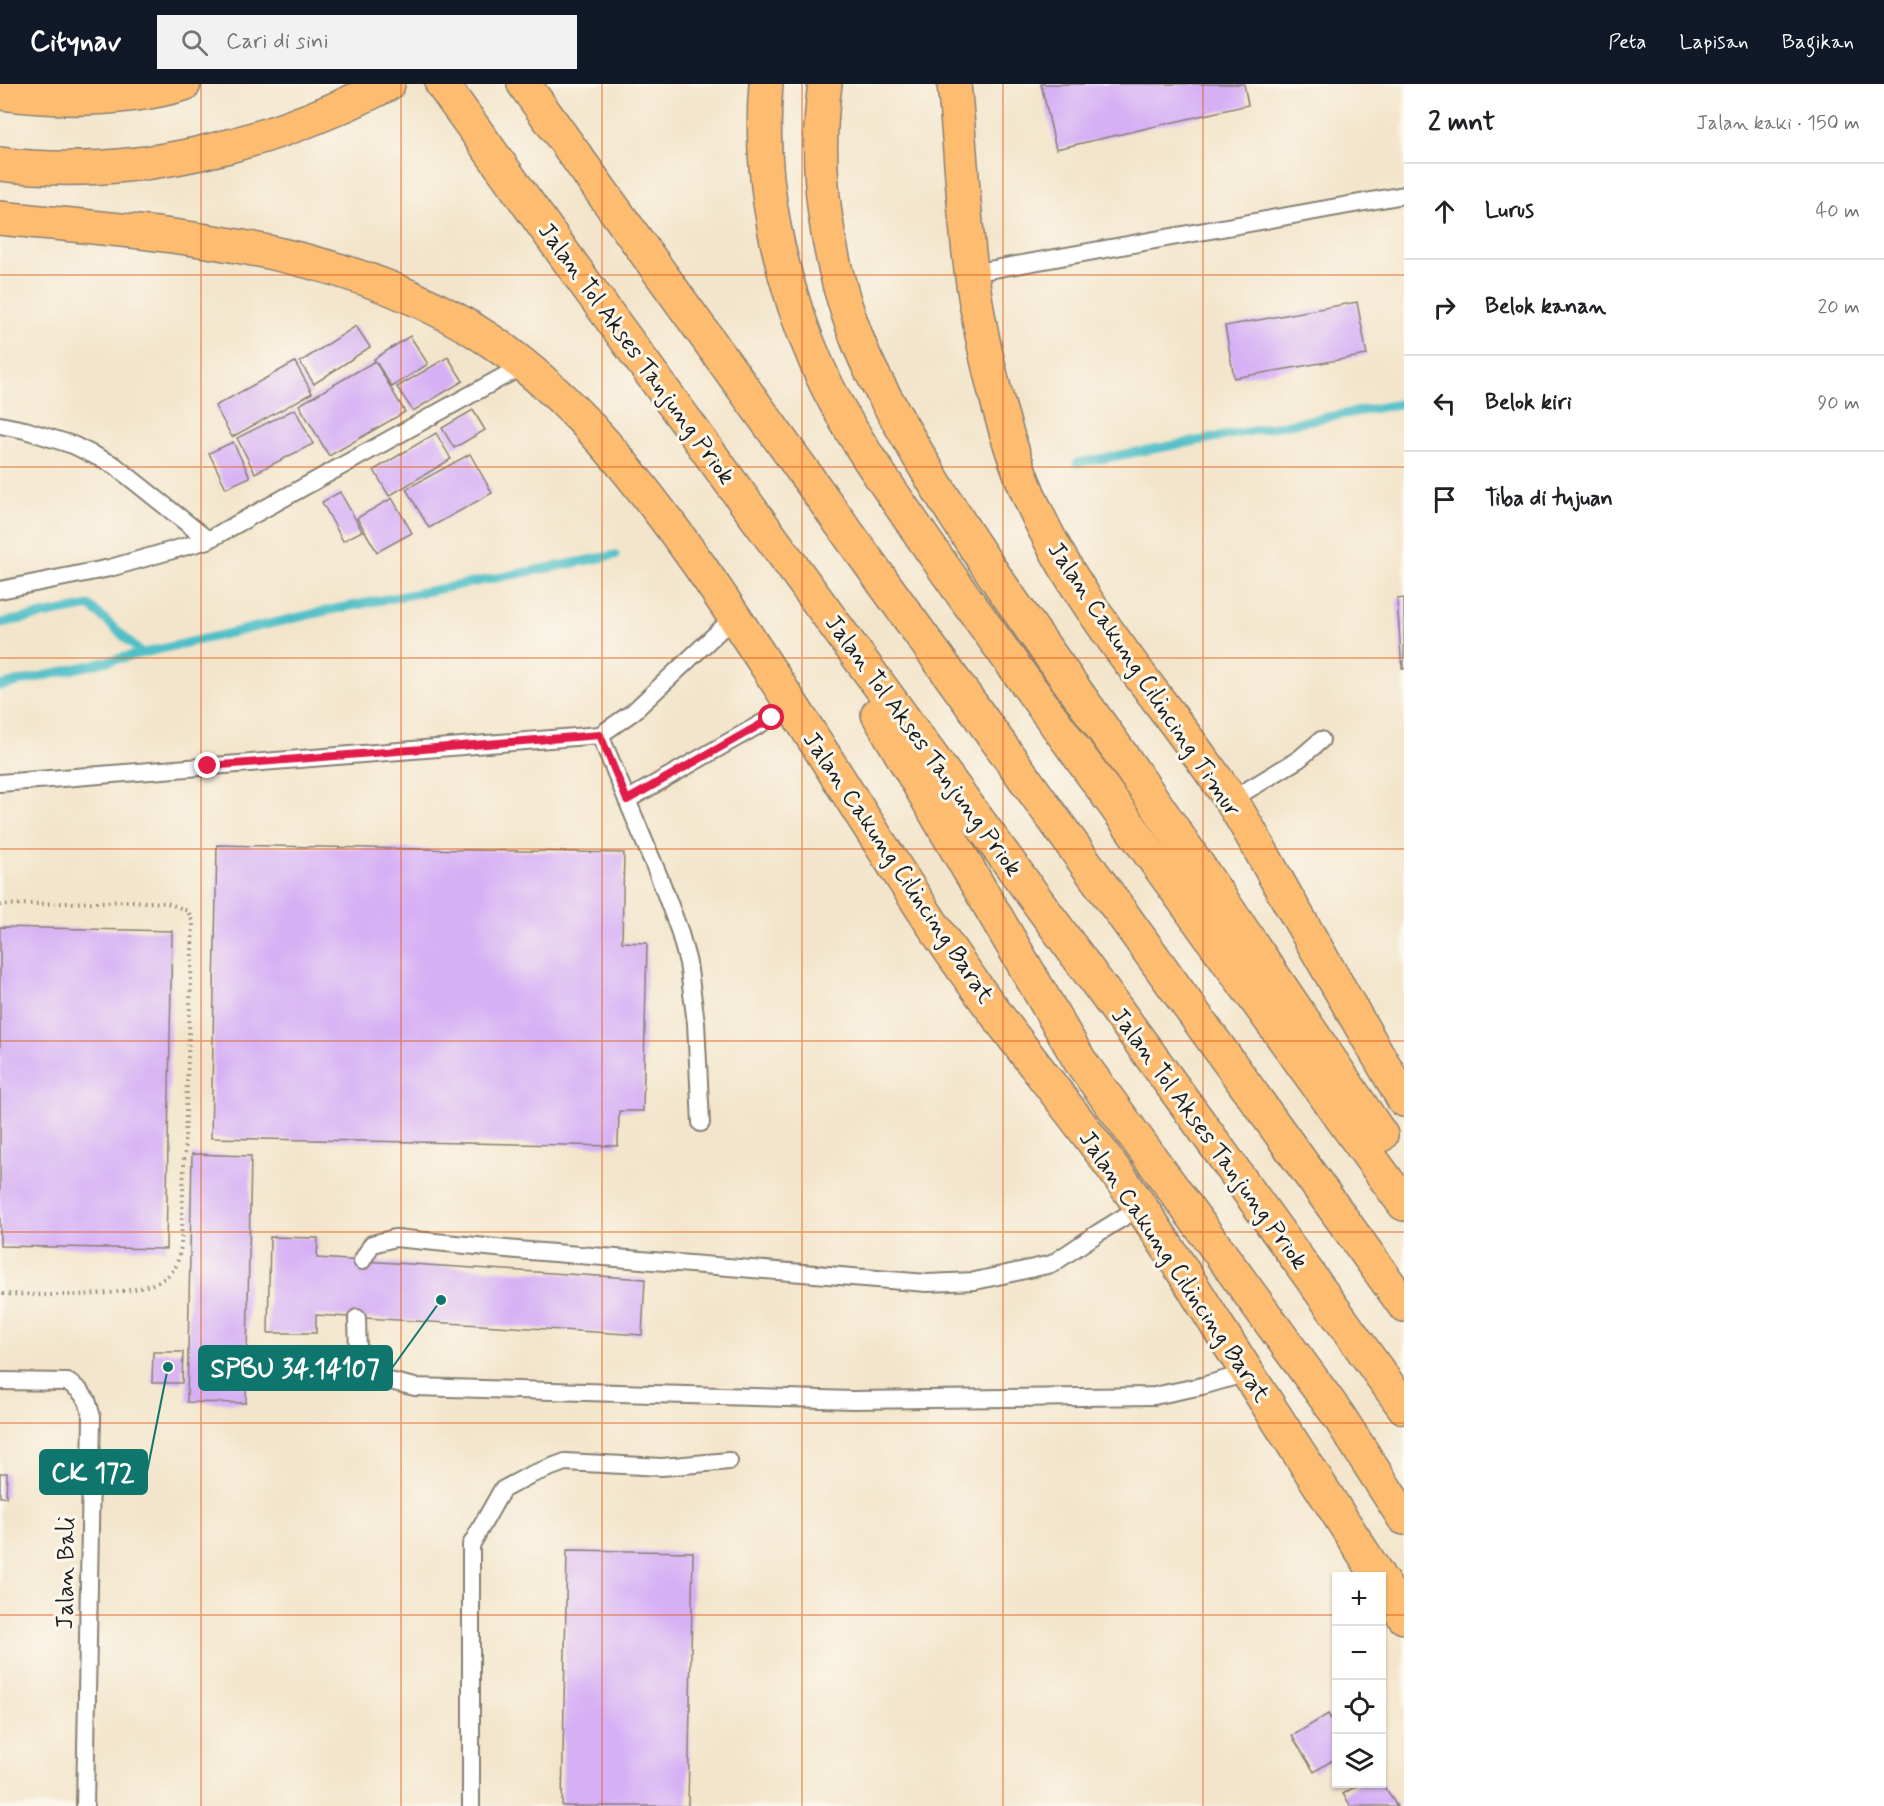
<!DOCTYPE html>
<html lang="id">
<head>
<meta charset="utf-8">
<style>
  body { margin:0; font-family:Mynerve,sans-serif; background:#f2f2f2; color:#202124 }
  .controls { position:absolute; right:18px; bottom:18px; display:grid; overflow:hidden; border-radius:0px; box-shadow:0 2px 4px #0004 }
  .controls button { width:54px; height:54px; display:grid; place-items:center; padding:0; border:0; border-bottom:2px solid #e0e0e0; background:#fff; color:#202124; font:30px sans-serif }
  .stop { position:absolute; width:18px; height:18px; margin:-14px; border:4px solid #e11d48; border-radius:50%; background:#fff }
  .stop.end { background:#e11d48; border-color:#fff; box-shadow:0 2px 6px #0008 }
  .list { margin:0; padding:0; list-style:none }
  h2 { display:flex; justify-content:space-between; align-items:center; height:78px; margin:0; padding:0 24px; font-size:26px }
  h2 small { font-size:20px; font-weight:400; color:#757577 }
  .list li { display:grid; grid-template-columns:39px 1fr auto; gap:18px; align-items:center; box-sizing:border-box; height:96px; padding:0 24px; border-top:2px solid #e0e0e0 }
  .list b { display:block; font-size:22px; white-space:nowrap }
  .list em { font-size:20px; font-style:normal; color:#757577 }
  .icon { flex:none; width:33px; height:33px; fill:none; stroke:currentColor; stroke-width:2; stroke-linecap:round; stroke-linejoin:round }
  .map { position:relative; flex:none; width:1404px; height:1722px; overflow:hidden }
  header { display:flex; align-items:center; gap:36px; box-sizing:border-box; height:84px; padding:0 30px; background:#111827; color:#fff }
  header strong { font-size:28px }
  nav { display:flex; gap:33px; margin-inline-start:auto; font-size:21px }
  .search { width:420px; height:54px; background:#f2f2f2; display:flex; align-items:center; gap:15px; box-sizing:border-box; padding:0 21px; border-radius:0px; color:#757577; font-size:22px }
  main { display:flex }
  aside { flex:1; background:#fff }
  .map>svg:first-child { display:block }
</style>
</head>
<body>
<header>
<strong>Citynav</strong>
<div class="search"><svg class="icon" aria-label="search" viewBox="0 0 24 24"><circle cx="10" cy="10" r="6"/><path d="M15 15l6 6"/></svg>Cari di sini</div>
<nav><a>Peta</a><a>Lapisan</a><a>Bagikan</a></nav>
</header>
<main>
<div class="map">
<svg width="1404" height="1722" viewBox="0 0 1404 1722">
  <rect width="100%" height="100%" fill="#fbf7ec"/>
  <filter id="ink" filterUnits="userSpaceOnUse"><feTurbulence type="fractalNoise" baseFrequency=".0167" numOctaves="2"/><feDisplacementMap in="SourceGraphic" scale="12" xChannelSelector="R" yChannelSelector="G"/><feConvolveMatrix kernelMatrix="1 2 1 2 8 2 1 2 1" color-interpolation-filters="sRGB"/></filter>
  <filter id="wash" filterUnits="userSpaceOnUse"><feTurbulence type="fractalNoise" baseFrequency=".008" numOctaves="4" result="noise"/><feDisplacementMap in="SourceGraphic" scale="24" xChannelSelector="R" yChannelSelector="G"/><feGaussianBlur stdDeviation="1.35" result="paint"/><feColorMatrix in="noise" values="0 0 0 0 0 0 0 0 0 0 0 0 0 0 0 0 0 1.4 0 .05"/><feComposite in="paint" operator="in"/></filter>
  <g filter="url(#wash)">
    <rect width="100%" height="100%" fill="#f3e5cb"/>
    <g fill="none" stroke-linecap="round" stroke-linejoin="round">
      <g stroke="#51bfc7" stroke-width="9">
        <path d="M1077 379 1404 319"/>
        <path d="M0 539 90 522 142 569"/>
        <path d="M0 602 330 526 615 471"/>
      </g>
    </g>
    <g id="blocks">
      <g fill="#d6aff5">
        <path d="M1041 0H1244L1248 21 1056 65Z"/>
        <path d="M1357 218 1367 271 1234 294 1225 242Z"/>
        <path d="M356 242 370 263 314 300 300 278Z"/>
        <path d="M410 252 428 280 392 303 374 275Z"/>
        <path d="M448 273 463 297 413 327 397 303Z"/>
        <path d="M375 277 405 328 329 372 299 321Z"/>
        <path d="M295 278 312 309 232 353 215 322Z"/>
        <path d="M295 325 313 360 255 389 237 354Z"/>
        <path d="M473 326 485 346 454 364 442 344Z"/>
        <path d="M436 349 451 375 389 412 374 386Z"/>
        <path d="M233 358 250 393 226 404 209 369Z"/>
        <path d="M470 370 492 409 429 444 406 405Z"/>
        <path d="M340 408 362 447 343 457 322 418Z"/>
        <path d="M392 414 412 449 377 468 357 434Z"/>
        <path d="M1404 514V585H1402L1397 515Z"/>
        <path d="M217 761 624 769 622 858 647 859 643 1027H619L618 1062 211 1054Z"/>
        <path d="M0 843 172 847 166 1165 0 1162Z"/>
        <path d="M192 1070 251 1072 246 1319 187 1318Z"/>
        <path d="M270 1153 318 1154 317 1174 645 1195 642 1251 316 1231V1249H268Z"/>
        <path d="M153 1268H183L182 1299H152Z"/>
        <path d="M0 1389H7L6 1413H0Z"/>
        <path d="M567 1466 693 1468 688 1722H562Z"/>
        <path d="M1328 1630 1336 1643V1674L1314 1688 1292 1652Z"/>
        <path d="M1359 1700H1382L1397 1722H1351L1343 1710Z"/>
      </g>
    </g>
  </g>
  <g filter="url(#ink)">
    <use href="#blocks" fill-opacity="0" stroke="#888074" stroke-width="1.5"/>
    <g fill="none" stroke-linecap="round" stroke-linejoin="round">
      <defs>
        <g id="lane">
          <path d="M972 189 1404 111"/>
          <path d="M0 341 25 346 73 361 114 381 208 456 524 281"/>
          <path d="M0 506 110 484 208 456"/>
          <path d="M600 651 660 795 679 846 688 879 696 939 701 1039"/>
          <path d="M0 699 600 651 633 628 735 532"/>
          <path d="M627 716 792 622"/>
          <path d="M1231 716 1299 675 1321 656"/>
          <path d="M362 1177 372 1160 395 1154 517 1166 927 1199 975 1197 1052 1180 1098 1149 1140 1123"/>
          <path d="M357 1234 358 1269 377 1294 415 1303 853 1316 1154 1312 1202 1302 1247 1289"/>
          <path d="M0 1297 68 1298 79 1306 87 1316 92 1333 85 1722"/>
          <path d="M471 1722V1461L502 1406 530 1391 565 1378 662 1383 729 1377"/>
        </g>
        <g id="highway">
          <path d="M442 0 590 206 1196 1034 1404 1323"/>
          <path d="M524 0 1404 1221"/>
          <path d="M766 0C758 96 779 195 818 283 842 337 876 386 910 435 952 497 996 557 1040 618 1161 785 1283 953 1404 1120"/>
          <path d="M825 0C813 84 826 173 856 252 869 288 890 322 909 355 975 473 1059 582 1137 693 1220 812 1300 932 1381 1051"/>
          <path d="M954 0C961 64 963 129 972 193 982 262 998 331 1023 397 1069 516 1160 610 1230 715 1251 747 1268 781 1287 814 1326 881 1365 948 1404 1016"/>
          <path d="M0 9C60 17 125 17 184 0"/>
          <path d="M0 80C133 97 270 61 388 0"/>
          <path d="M0 134C169 151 345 159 491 257 576 315 640 398 699 481 785 604 861 734 945 859 1006 949 1078 1032 1140 1122 1167 1161 1192 1202 1218 1243 1271 1326 1325 1409 1378 1492"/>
          <path d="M878 630 1080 977 1338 1331 1404 1434"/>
          <path d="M1382 1498 1404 1533"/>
        </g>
      </defs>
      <use href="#lane" stroke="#888074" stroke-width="20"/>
      <use href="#highway" stroke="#888074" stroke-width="36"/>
      <path stroke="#888074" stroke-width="4" stroke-dasharray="1.5 4.5" stroke-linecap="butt" d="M0 821 131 817 167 819 188 827 193 839 181 1163C179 1170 178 1180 174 1185 151 1219 38 1210 0 1210"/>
      <use href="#lane" stroke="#fff" stroke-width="16"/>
      <use href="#highway" stroke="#febc70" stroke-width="33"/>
    </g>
  </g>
  <g fill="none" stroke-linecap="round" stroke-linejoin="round" filter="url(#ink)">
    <path stroke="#e11d48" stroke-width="8" d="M208 682 600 651 627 716 772 634"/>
  </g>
  <path fill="none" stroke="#de560d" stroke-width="1.5" stroke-opacity="0.55" d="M201 0V1722M401 0V1722M602 0V1722M802 0V1722M1003 0V1722M1203 0V1722M0 191H1404M0 383H1404M0 574H1404M0 765H1404M0 957H1404M0 1148H1404M0 1339H1404M0 1531H1336M1382 1531H1404"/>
  <g text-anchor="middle" stroke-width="6" stroke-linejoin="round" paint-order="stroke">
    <g font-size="24" fill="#1c1c1c" stroke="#fbf7ec">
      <text transform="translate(637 269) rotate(54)" y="8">Jalan Tol Akses Tanjung Priok</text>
      <text transform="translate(1145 595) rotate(56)" y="8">Jalan Cakung Cilincing Timur</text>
      <text transform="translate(924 661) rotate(54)" y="8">Jalan Tol Akses Tanjung Priok</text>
      <text transform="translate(899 783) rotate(56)" y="8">Jalan Cakung Cilincing Barat</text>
      <text transform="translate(1210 1054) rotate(54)" y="8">Jalan Tol Akses Tanjung Priok</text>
      <text transform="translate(1175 1182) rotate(56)" y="8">Jalan Cakung Cilincing Barat</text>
      <text transform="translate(65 1489) rotate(-89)" y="8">Jalan Bali</text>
    </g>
  </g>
  <path fill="none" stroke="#0f766e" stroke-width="2" d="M441 1216L392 1284M168 1283L147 1388"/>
  <g fill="#0f766e" stroke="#fbf7ec" stroke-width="2">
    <circle cx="441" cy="1216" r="6"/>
    <circle cx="168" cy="1283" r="6"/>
  </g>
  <g fill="#0f766e" stroke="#0f766e" stroke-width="2">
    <rect x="199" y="1262" width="193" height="44" rx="6"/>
    <rect x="40" y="1366" width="107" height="44" rx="6"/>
  </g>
  <g font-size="26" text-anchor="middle" font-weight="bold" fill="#fff">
    <text x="295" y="1293">SPBU 34.14107</text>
    <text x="93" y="1397">CK 172</text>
  </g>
</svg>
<div class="controls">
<button>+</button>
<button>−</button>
<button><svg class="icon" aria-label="locate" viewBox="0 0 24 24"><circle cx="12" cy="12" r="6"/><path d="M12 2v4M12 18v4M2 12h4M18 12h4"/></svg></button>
<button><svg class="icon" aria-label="layers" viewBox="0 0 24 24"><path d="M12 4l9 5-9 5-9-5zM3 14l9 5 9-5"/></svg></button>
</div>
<div class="stop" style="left:772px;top:634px"></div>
<div class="stop end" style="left:208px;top:682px"></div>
</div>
<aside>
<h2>2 mnt<small>Jalan kaki · 150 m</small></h2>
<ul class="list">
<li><svg class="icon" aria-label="ahead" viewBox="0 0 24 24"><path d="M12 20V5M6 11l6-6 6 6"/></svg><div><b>Lurus</b></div><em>40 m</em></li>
<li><svg class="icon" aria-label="right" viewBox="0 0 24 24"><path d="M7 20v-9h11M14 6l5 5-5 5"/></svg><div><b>Belok kanan</b></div><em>20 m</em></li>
<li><svg class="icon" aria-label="left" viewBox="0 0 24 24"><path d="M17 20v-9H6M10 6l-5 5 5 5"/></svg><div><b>Belok kiri</b></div><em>90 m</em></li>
<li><svg class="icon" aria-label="arrive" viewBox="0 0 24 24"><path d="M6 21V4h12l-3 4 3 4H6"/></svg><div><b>Tiba di tujuan</b></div></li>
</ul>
</aside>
</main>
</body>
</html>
